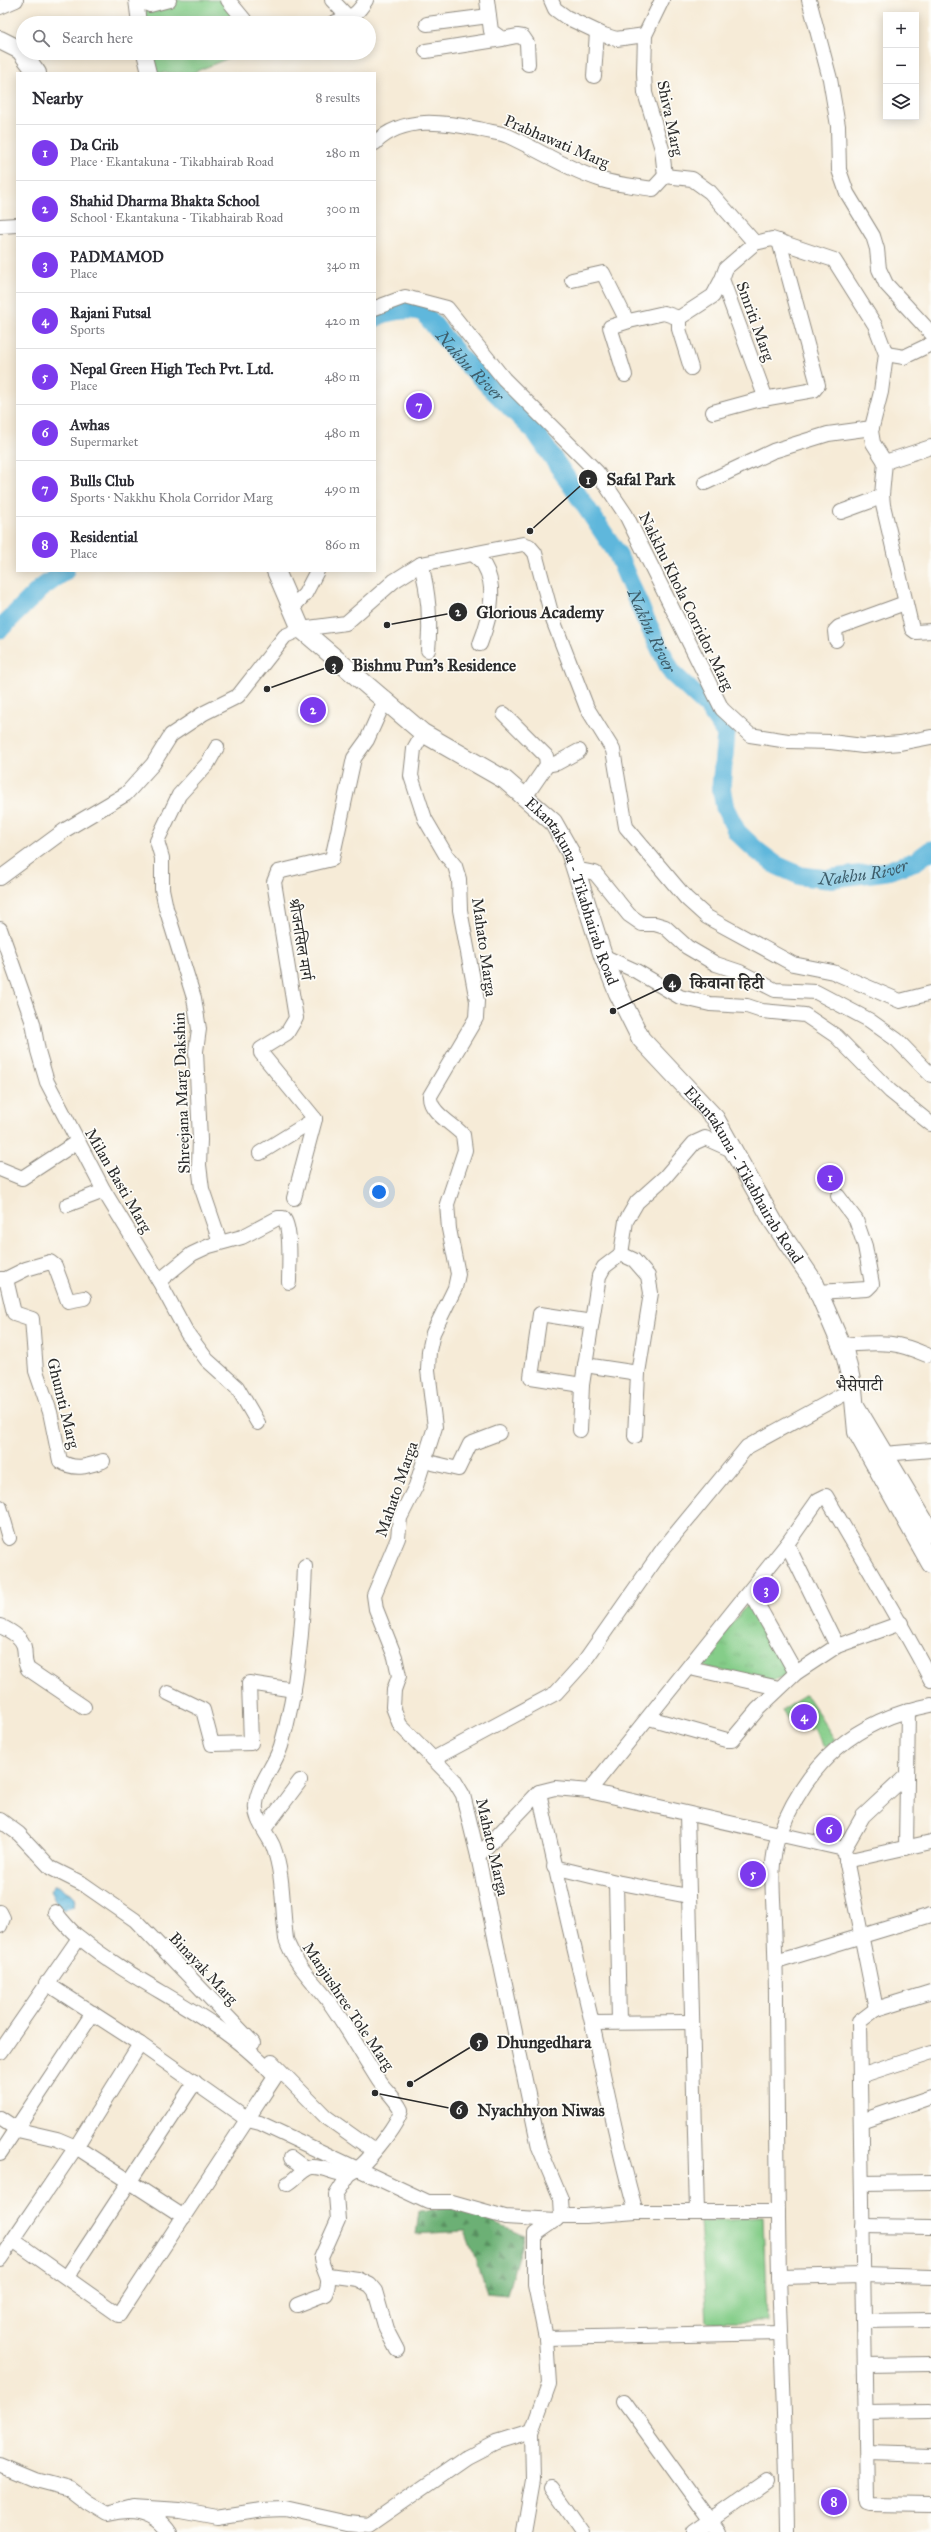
<!DOCTYPE html>
<html lang="en">
<head>
<meta charset="utf-8">
<style>
  body { margin:0; font-family:"IM FELL Great Primer","Noto Serif Devanagari",serif; background:#f7f7f7; color:#2b2b33 }
  .controls { position:absolute; right:12px; top:12px; display:grid; overflow:hidden; border-radius:0px; box-shadow:0 2px 10px #0003 }
  .controls button { width:36px; height:36px; display:grid; place-items:center; padding:0; border:0; border-bottom:1px solid #e1e1e2; background:#fff; color:#2b2b33; font:20px sans-serif }
  .you { position:absolute; left:379px; top:1192px; width:14px; height:14px; margin:-10px; border:3px solid #fff; border-radius:50%; background:#1a73e8; box-shadow:0 0 0 6px #1a73e833 }
  .badge { display:grid; place-items:center; width:26px; height:26px; border-radius:50%; background:#7c3aed; color:#fff; font-size:13px; font-weight:700 }
  .pin { position:absolute; translate:-50% -50%; border:2px solid #fff; box-shadow:0 1px 4px #0006 }
  .list { margin:0; padding:0; list-style:none }
  h2 { display:flex; justify-content:space-between; align-items:center; height:52px; margin:0; padding:0 16px; font-size:17px }
  h2 small { font-size:13px; font-weight:400; color:#7c7c81 }
  .list li { display:grid; grid-template-columns:26px 1fr auto; gap:12px; align-items:center; box-sizing:border-box; height:56px; padding:0 16px; border-top:1px solid #e1e1e2 }
  .list b { display:block; font-size:15px; white-space:nowrap }
  .list p { margin:0; font-size:13px; white-space:nowrap; color:#7c7c81 }
  .list em { font-size:13px; font-style:normal; color:#7c7c81 }
  .icon { flex:none; width:22px; height:22px; fill:none; stroke:currentColor; stroke-width:2; stroke-linecap:round; stroke-linejoin:round }
  .map { position:relative; flex:none; width:931px; height:2532px; overflow:hidden }
  .search { position:absolute; background:#fff; box-shadow:0 2px 10px #0003; left:16px; top:16px; width:360px; height:44px; display:flex; align-items:center; gap:10px; box-sizing:border-box; padding:0 14px; border-radius:22px; color:#7c7c81; font-size:15px }
  .panel { position:absolute; background:#fff; box-shadow:0 2px 10px #0003; left:16px; top:72px; width:360px; height:500px; border-radius:0px }
  .map>svg:first-child { display:block }
</style>
</head>
<body>
<div class="map">
<svg width="931" height="2532" viewBox="0 0 931 2532">
  <defs>
    <pattern id="grass-tufts" width="24" height="20" patternUnits="userSpaceOnUse"><rect width="24" height="20" fill="#85cd89"/><path d="M3 7l-1-3M5 7V3M7 7l1-3M15 17l-1-3M17 17v-4M19 17l1-3" fill="none" stroke="#73b076"/></pattern>
    <pattern id="forest-firs" width="22" height="20" patternUnits="userSpaceOnUse"><rect width="22" height="20" fill="#6cb075"/><path d="M5 1l3.5 6h-7zM16 11l3.5 6h-7z" fill="#598f60"/></pattern>
    <pattern id="water-waves" width="16" height="10" patternUnits="userSpaceOnUse"><rect width="16" height="10" fill="#5eb7dc"/><path d="M0 5q4-4 8 0t8 0" fill="none" stroke="#4e95b3"/></pattern>
  </defs>
  <rect width="100%" height="100%" fill="#fdfcf7"/>
  <filter id="ink" filterUnits="userSpaceOnUse"><feTurbulence type="fractalNoise" baseFrequency=".025" numOctaves="2"/><feDisplacementMap in="SourceGraphic" scale="8" xChannelSelector="R" yChannelSelector="G"/><feConvolveMatrix kernelMatrix="1 2 1 2 8 2 1 2 1" color-interpolation-filters="sRGB"/></filter>
  <filter id="wash" filterUnits="userSpaceOnUse"><feTurbulence type="fractalNoise" baseFrequency=".012" numOctaves="4" result="noise"/><feDisplacementMap in="SourceGraphic" scale="16" xChannelSelector="R" yChannelSelector="G"/><feGaussianBlur stdDeviation="0.9" result="paint"/><feColorMatrix in="noise" values="0 0 0 0 0 0 0 0 0 0 0 0 0 0 0 0 0 1.4 0 .05"/><feComposite in="paint" operator="in"/></filter>
  <g filter="url(#wash)">
    <rect width="100%" height="100%" fill="#f6ebd7"/>
    <path fill="url(#grass-tufts)" stroke="#587c5a" d="M751 1605 788 1668 786 1676 770 1681 702 1666 701 1661 746 1606Z"/>
    <path fill="url(#forest-firs)" stroke="#4c6e50" d="M461 2207 524 2235 507 2294 487 2292 465 2231 416 2234 419 2211Z"/>
    <g fill="#85cd89" stroke="#587c5a">
      <path d="M160 0H233L248 23H143L140 6Z"/>
      <path d="M149 53H241L192 73H153Z"/>
      <path d="M806 1695 835 1740 825 1747 813 1728 809 1730 805 1724 795 1730 782 1710Z"/>
      <path d="M763 2217 767 2322H707L700 2221Z"/>
    </g>
    <path fill="url(#water-waves)" stroke="#447184" d="M54 1886H58L73 1895 75 1902 73 1907 64 1910 59 1907 50 1891Z"/>
    <g fill="none" stroke-linecap="round" stroke-linejoin="round">
      <g stroke="#5eb7dc" stroke-width="19">
        <path id="s1" d="M375 318C387 310 412 307 424 313L460 357 536 433 617 553 644 616 672 673 708 707 726 734 721 787 725 808 737 832 756 850 776 865 801 876 827 879 887 871 916 861 931 850"/>
        <path d="M0 629 40 589 65 571"/>
      </g>
    </g>
  </g>
  <g filter="url(#ink)">
    <g fill="none" stroke-linecap="round" stroke-linejoin="round">
      <defs>
        <g id="minor">
          <path d="M136 0 139 23"/>
          <path d="M138 0 150 5 169 0"/>
          <path d="M228 0 247 23"/>
          <path d="M332 0 349 18"/>
          <path d="M487 0 491 31 502 39 517 36 523 37 527 43 528 64"/>
          <path d="M551 0 555 9 566 17 604 35 616 39 645 35"/>
          <path d="M662 0 645 35 644 73 645 93 662 149 665 176"/>
          <path d="M809 0 830 79 838 126 839 170 847 193 873 236 877 249 879 269 886 284 931 333"/>
          <path d="M0 7 16 0"/>
          <path d="M333 23C350 17 356 17 366 0"/>
          <path d="M427 24 489 16"/>
          <path d="M426 51 502 39"/>
          <path d="M144 53 149 73"/>
          <path d="M594 76 597 32"/>
          <path d="M375 143C403 115 444 122 479 129 488 132 499 132 508 136 539 150 569 170 602 180 618 185 636 186 653 189L665 176 692 179 710 192 755 243 772 239 834 260 875 325 886 354 881 392 871 431 873 443 885 462 931 447"/>
          <path d="M0 226 17 225"/>
          <path d="M755 243 726 268 722 279 766 399"/>
          <path d="M572 280 603 273 625 317 629 321 664 313 679 318 713 296 722 279"/>
          <path d="M375 308 405 297 447 308 504 379 597 472 626 515 722 709 750 735 788 741 831 742 863 746 900 743 931 737"/>
          <path d="M679 318V329L691 368"/>
          <path d="M886 354 904 357 931 344"/>
          <path d="M625 375 610 327 629 321"/>
          <path d="M713 412 757 400 814 390 818 385 779 241"/>
          <path d="M885 462 882 495 883 505 912 629 916 632 931 631"/>
          <path d="M705 483 773 451 828 434 872 428"/>
          <path d="M841 512 871 501 882 495"/>
          <path d="M473 554C476 557 482 561 484 565 498 588 489 621 480 644"/>
          <path d="M421 564C429 594 431 620 428 650"/>
          <path d="M292 608 305 594 317 571"/>
          <path d="M836 640 835 631 839 627 905 603"/>
          <path d="M504 714 546 756 547 765 525 797"/>
          <path d="M423 733 414 749 411 776 425 819 446 855 455 866 459 879 460 910 477 1001 476 1018 430 1096C429 1112 453 1124 463 1135L465 1150 447 1204 449 1229 458 1274 455 1288 433 1333 429 1351 428 1370 435 1427 416 1486 400 1518 398 1538 374 1595 376 1609 395 1657 399 1676 394 1690 393 1707 400 1725 454 1780 463 1795 478 1856 539 2147 561 2199 562 2216"/>
          <path d="M217 747 208 763 179 795 157 841 162 858V889L166 908 194 998 199 1029 196 1051 200 1140 199 1165 202 1189 220 1242"/>
          <path d="M547 765 557 763 579 751"/>
          <path d="M575 869 595 873 629 915 642 924H655L665 927 687 947 716 964 740 972 775 990 816 992 869 1020 897 1040 931 1075"/>
          <path d="M0 878 65 830 126 794 153 764 171 735 204 713 238 696 285 636 301 629 346 623 394 581 421 564 523 544 529 546 535 553 553 620 587 708 613 750 626 827 686 898 707 917 793 964 833 972 900 1001 931 993"/>
          <path d="M0 929 33 1023 38 1051 47 1082 104 1191 159 1281 187 1333 207 1360 237 1387 258 1423"/>
          <path d="M603 956 636 971 680 997 710 1004 747 1006 762 1011 805 1015 836 1036 890 1091 931 1124"/>
          <path d="M260 1153 315 1119"/>
          <path d="M0 1169 22 1178 77 1142"/>
          <path d="M294 1198 315 1119 261 1053V1049L287 1033 296 1018 274 882 278 872 332 859 354 758 367 740 385 700"/>
          <path d="M67 1205 104 1191"/>
          <path d="M621 1254 634 1260 648 1276 651 1293 638 1373 635 1436"/>
          <path d="M0 1279H6L14 1313 32 1319 36 1371 50 1412 60 1461C75 1471 88 1466 103 1461"/>
          <path d="M6 1279 26 1269 50 1262 55 1266 68 1301 84 1298"/>
          <path d="M159 1281 192 1254 209 1246 242 1237 278 1218H283C292 1227 289 1268 289 1282"/>
          <path d="M818 1292 867 1289 872 1284 865 1246 856 1220 838 1196"/>
          <path d="M841 1345C878 1343 891 1339 927 1355"/>
          <path d="M585 1365 638 1373"/>
          <path d="M582 1385 531 1377 540 1314 592 1322"/>
          <path d="M580 1430 582 1385 599 1276 604 1267 621 1254 626 1221 637 1202 665 1177 694 1143 705 1138 732 1150"/>
          <path d="M884 1454 931 1450"/>
          <path d="M424 1461 458 1469 470 1444 499 1433"/>
          <path d="M0 1507 9 1538"/>
          <path d="M787 1544 837 1646"/>
          <path d="M750 1591 796 1673"/>
          <path d="M0 1626C9 1630 22 1637 24 1647 26 1656 23 1661 28 1669L84 1707"/>
          <path d="M690 1668 779 1688"/>
          <path d="M168 1693 203 1710 212 1744 251 1743 249 1683 294 1690"/>
          <path d="M649 1718 727 1740H732L758 1709 796 1673 837 1646 901 1623"/>
          <path d="M433 1759 556 1693 583 1663 663 1549 747 1447 853 1389"/>
          <path d="M589 1791 787 1544 818 1500 826 1496C861 1557 898 1617 931 1680"/>
          <path d="M539 1792C555 1869 574 1946 592 2023 606 2086 618 2150 636 2212"/>
          <path d="M687 1814 697 2212"/>
          <path d="M0 1820 19 1834 51 1868 83 1884 135 1920 253 2043"/>
          <path d="M264 1829 300 1781"/>
          <path d="M906 1848 908 1710"/>
          <path d="M478 1856 539 1792 555 1788 589 1791 844 1849"/>
          <path d="M846 1861 931 1842"/>
          <path d="M554 1867 616 1882 688 1896"/>
          <path d="M616 1882 619 2022"/>
          <path d="M0 1912 3 1918 0 1926"/>
          <path d="M776 1962 931 1915"/>
          <path d="M46 1983 140 2044 248 2120 260 2123 428 2202H452L505 2217 556 2220"/>
          <path d="M931 1992 876 2009 859 2022 867 2499 868 2503 871 2504 931 2505"/>
          <path d="M876 2009 844 1849 863 1816 906 1776"/>
          <path d="M592 2023 690 2022"/>
          <path d="M0 2052 79 1938"/>
          <path d="M272 2062 326 2117 374 2151"/>
          <path d="M860 2076 931 2053"/>
          <path d="M0 2118 18 2130 57 2139 76 2147 184 2217"/>
          <path d="M861 2121 931 2097"/>
          <path d="M0 2153 93 2013"/>
          <path d="M291 2158 306 2169"/>
          <path d="M862 2183 931 2182"/>
          <path d="M287 2184C295 2180 303 2168 312 2167 324 2166 337 2176 349 2174 363 2170 398 2124 401 2110 396 2099 386 2091 379 2081 361 2053 346 2025 327 1999 311 1979 294 1963 286 1939 282 1908 284 1875 273 1846 267 1833 254 1819 256 1804 258 1784 275 1765 281 1746 298 1688 303 1626 305 1566"/>
          <path d="M562 2216H585L636 2212H778"/>
          <path d="M862 2226 931 2227"/>
          <path d="M13 2240 119 2315 275 2077C222 2016 142 1989 80 1938 70 1931 63 1921 55 1912"/>
          <path d="M0 2259 76 2147 140 2044"/>
          <path d="M328 2275 358 2279 370 2285 375 2291 386 2329 397 2350"/>
          <path d="M67 2277 195 2082"/>
          <path d="M779 2277 863 2275 931 2277"/>
          <path d="M297 2305 325 2294C333 2276 323 2275 321 2258L338 2220 336 2195 350 2173"/>
          <path d="M864 2321 931 2320"/>
          <path d="M546 2338 781 2333"/>
          <path d="M865 2365 931 2364"/>
          <path d="M624 2401 719 2532"/>
          <path d="M866 2412 931 2411"/>
          <path d="M867 2453 931 2455"/>
          <path d="M0 2465 36 2480 70 2489 87 2502 107 2514C131 2508 155 2510 169 2532"/>
          <path d="M552 2488 583 2532"/>
          <path d="M118 2511 133 2507 179 2510 217 2517 262 2510 285 2509 348 2523 369 2525 467 2457 496 2442 532 2431"/>
          <path d="M524 2532 533 2480 532 2431 549 2384 546 2338 535 2285V2234L558 2218"/>
          <path d="M694 2532 767 2481"/>
          <path d="M787 2532C786 2447 782 2362 779 2276 777 2185 777 2094 776 2002 776 1975 775 1948 774 1920 773 1891 769 1862 779 1835 807 1762 855 1720 931 1705"/>
        </g>
        <g id="major">
          <path d="M0 40 20 50 37 73"/>
          <path id="s2" d="M276 571 301 629 423 733 505 780 553 822 570 852 603 956 618 993 641 1039 715 1118 774 1223 814 1282 845 1354 853 1389 857 1432 931 1564"/>
          <path d="M856 1407 931 1533"/>
        </g>
      </defs>
      <use href="#minor" stroke="#908b81" stroke-width="16"/>
      <use href="#major" stroke="#908b81" stroke-width="20"/>
      <use href="#minor" stroke="#fff" stroke-width="14"/>
      <use href="#major" stroke="#fff" stroke-width="18"/>
    </g>
  </g>
  <g text-anchor="middle" stroke-width="3.5" stroke-linejoin="round" paint-order="stroke">
    <g font-size="16" fill="#2b2b2b" stroke="#fdfcf7">
      <text transform="translate(671 118) rotate(78)" y="6">Shiva Marg</text>
      <text transform="translate(557 141) rotate(23)" y="6">Prabhawati Marg</text>
      <text transform="translate(756 321) rotate(70)" y="6">Smriti Marg</text>
      <text transform="translate(687 601) rotate(64)" y="6">Nakkhu Khola Corridor Marg</text>
      <text dy="6" stroke="none"><textPath href="#s2" startOffset="452">Ekantakuna - Tikabhairab Road</textPath></text>
      <text transform="translate(301 939) rotate(81)" y="6">श्रीजनसिल मार्ग</text>
      <text transform="translate(485 947) rotate(82)" y="6">Mahato Marga</text>
      <text transform="translate(181 1093) rotate(-92)" y="6">Shreejana Marg Dakshin</text>
      <text dy="6" stroke="none"><textPath href="#s2" startOffset="788">Ekantakuna - Tikabhairab Road</textPath></text>
      <text transform="translate(119 1180) rotate(60)" y="6">Milan Basti Marg</text>
      <text transform="translate(64 1403) rotate(76)" y="6">Ghumti Marg</text>
      <text transform="translate(396 1489) rotate(-71)" y="6">Mahato Marga</text>
      <text transform="translate(493 1847) rotate(77)" y="6">Mahato Marga</text>
      <text transform="translate(204 1968) rotate(47)" y="6">Binayak Marg</text>
      <text transform="translate(349 2006) rotate(56)" y="6">Manjushree Tole Marg</text>
    </g>
    <g font-size="17" font-style="italic" fill="#3d5c69" stroke="#fdfcf7">
      <text dy="6" stroke="none"><textPath href="#s1" startOffset="121">Nakhu River</textPath></text>
      <text dy="6" stroke="none"><textPath href="#s1" startOffset="445">Nakhu River</textPath></text>
      <text dy="6" stroke="none"><textPath href="#s1" startOffset="817">Nakhu River</textPath></text>
    </g>
    <g font-size="17" fill="#2b2b2b" stroke="#fdfcf7">
      <text x="859" y="1391">भैसेपाटी</text>
    </g>
  </g>
  <path fill="none" stroke="#2b2b2b" stroke-width="1.5" d="M530 531L588 479M387 625L458 612M267 689L334 665M613 1011L672 983M410 2084L479 2042M375 2093L459 2110"/>
  <g fill="#2b2b2b" stroke="#fdfcf7" stroke-width="1.5">
    <circle cx="530" cy="531" r="4"/>
    <circle cx="387" cy="625" r="4"/>
    <circle cx="267" cy="689" r="4"/>
    <circle cx="613" cy="1011" r="4"/>
    <circle cx="410" cy="2084" r="4"/>
    <circle cx="375" cy="2093" r="4"/>
    <circle cx="588" cy="479" r="10"/>
    <circle cx="458" cy="612" r="10"/>
    <circle cx="334" cy="665" r="10"/>
    <circle cx="672" cy="983" r="10"/>
    <circle cx="479" cy="2042" r="10"/>
    <circle cx="459" cy="2110" r="10"/>
  </g>
  <g font-size="12" text-anchor="middle" font-weight="bold" fill="#fff">
    <text x="588" y="484">1</text>
    <text x="458" y="616">2</text>
    <text x="334" y="670">3</text>
    <text x="672" y="987">4</text>
    <text x="479" y="2046">5</text>
    <text x="459" y="2114">6</text>
  </g>
  <g font-size="17" text-anchor="middle" font-weight="bold" fill="#2b2b2b" stroke="#fdfcf7" stroke-width="3.5" stroke-linejoin="round" paint-order="stroke">
    <text x="641" y="485">Safal Park</text>
    <text x="540" y="618">Glorious Academy</text>
    <text x="434" y="671">Bishnu Pun's Residence</text>
    <text x="727" y="989">किवाना हिटी</text>
    <text x="544" y="2048">Dhungedhara</text>
    <text x="541" y="2116">Nyachhyon Niwas</text>
  </g>
</svg>
<div class="controls">
<button>+</button>
<button>−</button>
<button><svg class="icon" aria-label="layers" viewBox="0 0 24 24"><path d="M12 4l9 5-9 5-9-5zM3 14l9 5 9-5"/></svg></button>
</div>
<div class="you"></div>
<div class="pin badge" style="left:830px;top:1178px">1</div>
<div class="pin badge" style="left:313px;top:710px">2</div>
<div class="pin badge" style="left:766px;top:1590px">3</div>
<div class="pin badge" style="left:804px;top:1717px">4</div>
<div class="pin badge" style="left:753px;top:1874px">5</div>
<div class="pin badge" style="left:829px;top:1830px">6</div>
<div class="pin badge" style="left:419px;top:406px">7</div>
<div class="pin badge" style="left:834px;top:2502px">8</div>
<div class="search"><svg class="icon" aria-label="search" viewBox="0 0 24 24"><circle cx="10" cy="10" r="6"/><path d="M15 15l6 6"/></svg>Search here</div>
<section class="panel">
<h2>Nearby<small>8 results</small></h2>
<ul class="list">
<li><span class="badge">1</span><div><b>Da Crib</b><p>Place · Ekantakuna - Tikabhairab Road</p></div><em>280 m</em></li>
<li><span class="badge">2</span><div><b>Shahid Dharma Bhakta School</b><p>School · Ekantakuna - Tikabhairab Road</p></div><em>300 m</em></li>
<li><span class="badge">3</span><div><b>PADMAMOD</b><p>Place</p></div><em>340 m</em></li>
<li><span class="badge">4</span><div><b>Rajani Futsal</b><p>Sports</p></div><em>420 m</em></li>
<li><span class="badge">5</span><div><b>Nepal Green High Tech Pvt. Ltd.</b><p>Place</p></div><em>480 m</em></li>
<li><span class="badge">6</span><div><b>Awhas</b><p>Supermarket</p></div><em>480 m</em></li>
<li><span class="badge">7</span><div><b>Bulls Club</b><p>Sports · Nakkhu Khola Corridor Marg</p></div><em>490 m</em></li>
<li><span class="badge">8</span><div><b>Residential</b><p>Place</p></div><em>860 m</em></li>
</ul>
</section>
</div>
</body>
</html>
